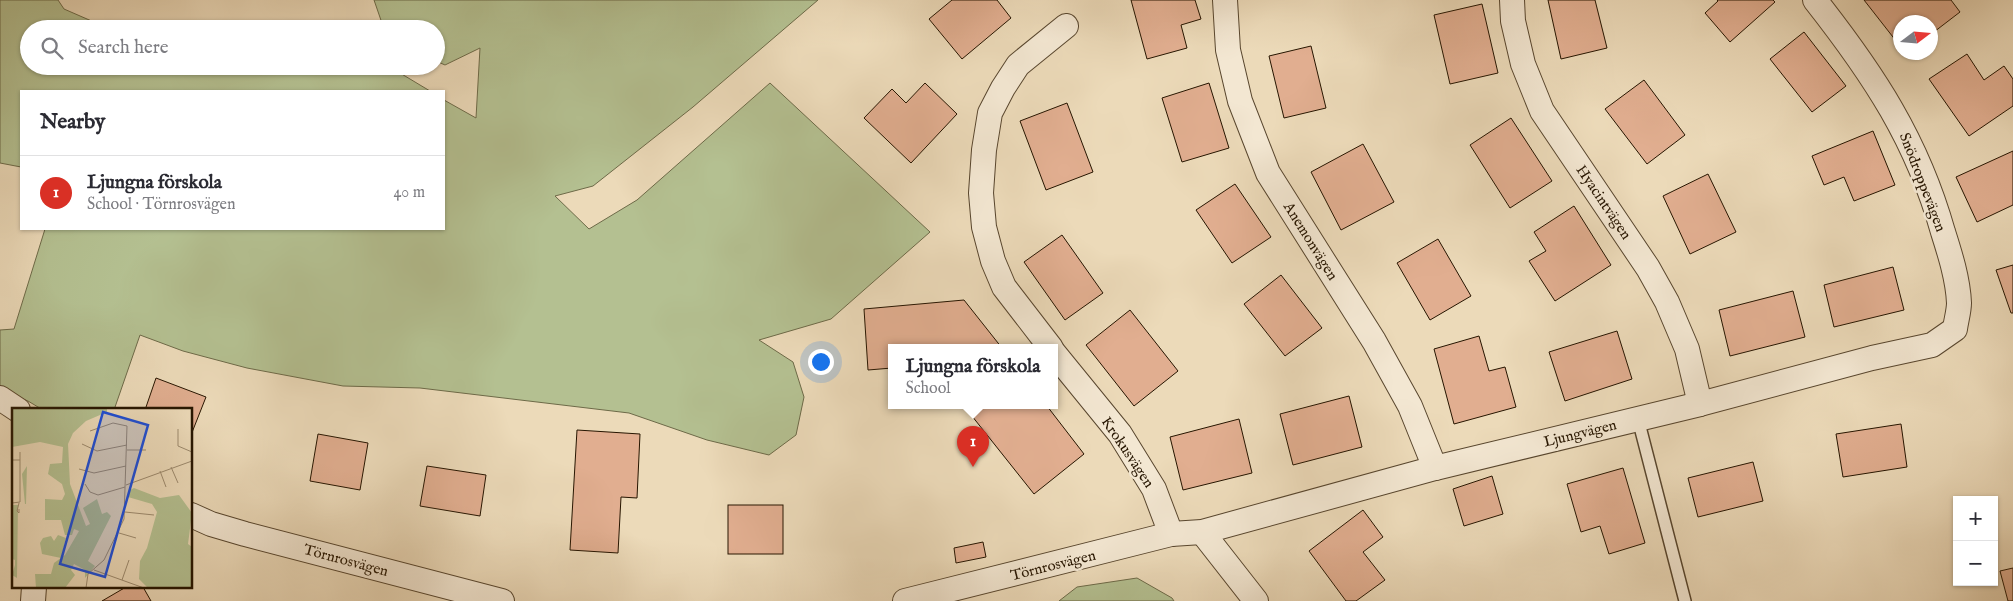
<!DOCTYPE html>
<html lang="en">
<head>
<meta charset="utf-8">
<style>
  body { margin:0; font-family:"IM FELL English",serif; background:#f2f2f3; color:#2b2b33 }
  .controls { position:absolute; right:15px; bottom:15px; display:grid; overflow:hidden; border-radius:0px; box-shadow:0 1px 4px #0004 }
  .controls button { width:45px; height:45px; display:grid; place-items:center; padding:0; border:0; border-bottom:1px solid #e1e1e2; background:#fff; color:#2b2b33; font:25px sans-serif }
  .compass { position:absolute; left:1893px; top:15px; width:45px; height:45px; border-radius:50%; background:#fff; box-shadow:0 1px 4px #0004; rotate:74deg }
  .you { position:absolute; left:820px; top:361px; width:18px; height:18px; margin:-12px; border:4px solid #fff; border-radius:50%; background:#1a73e8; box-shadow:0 0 0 8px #1a73e833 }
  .badge { display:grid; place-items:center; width:32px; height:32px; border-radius:50%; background:#d93025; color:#fff; font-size:16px; font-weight:700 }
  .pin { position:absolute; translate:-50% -41px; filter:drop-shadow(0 1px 2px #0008) }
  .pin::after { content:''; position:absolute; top:26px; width:18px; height:15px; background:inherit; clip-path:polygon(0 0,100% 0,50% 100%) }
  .popup { position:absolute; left:888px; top:344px; width:170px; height:65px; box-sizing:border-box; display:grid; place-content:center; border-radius:0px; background:#fff; filter:drop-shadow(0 1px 4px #0005); font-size:16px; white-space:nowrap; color:#7c7c81 }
  .popup b { font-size:19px; color:#2b2b33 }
  .popup::after { content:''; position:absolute; left:50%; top:100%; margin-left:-10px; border:10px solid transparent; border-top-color:#fff }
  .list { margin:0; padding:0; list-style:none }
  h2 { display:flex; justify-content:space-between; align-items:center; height:65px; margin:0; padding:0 20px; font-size:21px }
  h2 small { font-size:16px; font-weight:400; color:#7c7c81 }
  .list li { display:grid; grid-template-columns:32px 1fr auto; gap:15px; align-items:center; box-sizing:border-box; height:75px; padding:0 20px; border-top:1px solid #e1e1e2 }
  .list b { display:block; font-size:19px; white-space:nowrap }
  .list p { margin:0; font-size:16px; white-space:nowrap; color:#7c7c81 }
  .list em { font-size:16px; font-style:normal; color:#7c7c81 }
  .icon { flex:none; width:28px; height:28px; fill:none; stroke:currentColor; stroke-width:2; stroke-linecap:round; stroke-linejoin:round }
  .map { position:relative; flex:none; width:2013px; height:601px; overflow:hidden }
  .search { position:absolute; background:#fff; box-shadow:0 1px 4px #0004; left:20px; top:20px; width:425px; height:55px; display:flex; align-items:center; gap:12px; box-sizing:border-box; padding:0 18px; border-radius:28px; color:#7c7c81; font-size:19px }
  .panel { position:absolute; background:#fff; box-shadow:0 1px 4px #0004; left:20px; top:90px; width:425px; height:140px; border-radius:0px }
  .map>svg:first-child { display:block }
</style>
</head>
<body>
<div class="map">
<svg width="2013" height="601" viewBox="0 0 2013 601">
  <rect width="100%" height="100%" fill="#ecdab9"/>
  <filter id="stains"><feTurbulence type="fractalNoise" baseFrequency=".004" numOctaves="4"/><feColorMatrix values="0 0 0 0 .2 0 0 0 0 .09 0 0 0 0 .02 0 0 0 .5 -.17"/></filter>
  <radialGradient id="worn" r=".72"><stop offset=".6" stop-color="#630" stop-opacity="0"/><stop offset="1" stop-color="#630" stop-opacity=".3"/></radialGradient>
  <g fill="#b4c091" stroke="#6d6a48">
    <path d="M0 0H58L64 9 110 29H29V66H370L395 70 430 91H21V167L0 163Z"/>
    <path d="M374 0H818L693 107 593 186 555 196 589 229 637 200 770 83 930 232 831 319 759 340 793 362 804 397 796 435 769 455 707 440 629 413 420 388 343 386 247 368 183 351 140 335 114 410H43L28 401 0 390V330L14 329 45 229H444V100L476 118 480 48 445 65 436 61V29H384Z"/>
    <path d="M1137 578 1172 598 1174 601H1059L1077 587Z"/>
  </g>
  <g fill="#e1ae90" stroke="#261500">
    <path d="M952 0H997L1011 18 962 59 929 19Z"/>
    <path d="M1131 0H1195L1201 19 1181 25 1187 48 1147 59Z"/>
    <path d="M1548 0H1595L1607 48 1561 59Z"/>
    <path d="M1717 0H1773L1775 2 1730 42 1705 13 1718 1Z"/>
    <path d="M1864 0H1951L1960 12 1930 35V22H1900V46Z"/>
    <path d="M1482 4 1498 73 1450 84 1434 15Z"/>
    <path d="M1804 32 1846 86 1812 112 1770 59Z"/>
    <path d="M1311 46 1326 108 1284 118 1269 56Z"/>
    <path d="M1967 54 1984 80 2004 66 2013 79V106L1969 136 1929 79Z"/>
    <path d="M1644 80 1685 135 1647 164 1605 109Z"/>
    <path d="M925 83 957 114 911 163 864 118 892 89 906 103Z"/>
    <path d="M1209 83 1229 148 1182 162 1162 98Z"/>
    <path d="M1067 103 1093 172 1046 190 1020 121Z"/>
    <path d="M1511 118 1552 181 1510 208 1470 145Z"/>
    <path d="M1873 131 1895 185 1854 201 1844 177 1824 185 1812 156Z"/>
    <path d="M1363 144 1394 202 1341 230 1311 172Z"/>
    <path d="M2013 151V205L1977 222 1956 177Z"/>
    <path d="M1708 174 1736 232 1690 254 1663 196Z"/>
    <path d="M1235 184 1271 237 1232 263 1196 210Z"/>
    <path d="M1574 206 1611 265 1555 301 1529 261 1546 251 1534 232Z"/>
    <path d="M1062 235 1103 293 1065 320 1024 262Z"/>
    <path d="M1438 239 1471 296 1430 320 1397 263Z"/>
    <path d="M2013 265V313H2011L1996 270Z"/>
    <path d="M1893 267 1904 310 1834 327 1824 285Z"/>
    <path d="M1281 275 1322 328 1285 356 1244 304Z"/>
    <path d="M1793 291 1805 337 1730 356 1719 310Z"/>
    <path d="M964 300 1002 348H892V368L868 370 864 309Z"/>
    <path d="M1130 310 1178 371 1134 406 1086 345Z"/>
    <path d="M1617 331 1632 379 1565 401 1549 352Z"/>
    <path d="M1479 336 1489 371 1505 367 1516 407 1454 424 1434 349Z"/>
    <path d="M156 378 206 397 191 435V410H145Z"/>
    <path d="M1349 396 1362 447 1293 465 1280 414Z"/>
    <path d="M964 406H1047L1084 454 1034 494Z"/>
    <path d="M1239 419 1252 473 1183 490 1170 437Z"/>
    <path d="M1901 424 1907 467 1843 477 1836 434Z"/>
    <path d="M577 430 640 434 637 498 621 497 618 553 570 550Z"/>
    <path d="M318 434 368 443 360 490 310 481Z"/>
    <path d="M1753 462 1763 501 1698 517 1688 478Z"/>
    <path d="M427 466 486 475 480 516 420 506Z"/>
    <path d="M1623 468 1645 543 1609 554 1600 526 1581 532 1567 484Z"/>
    <path d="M1492 476 1503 514 1464 526 1453 489Z"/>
    <rect x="728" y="505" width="55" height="49"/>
    <path d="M1363 510 1383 537 1363 552 1385 580 1356 601H1346L1309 551Z"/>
    <path d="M983 542 986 557 956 563 954 548Z"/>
    <path d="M2013 568V601H2008L2000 571Z"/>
    <path d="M126 587H143L151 601H102Z"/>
  </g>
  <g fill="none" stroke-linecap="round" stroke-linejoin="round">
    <defs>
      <path id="lane" d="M1638 419 1685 601"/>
      <g id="street">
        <path d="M1225 0 1228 50 1240 101 1268 173 1374 341 1410 406 1435 468"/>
        <path d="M1512 0 1513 21 1523 64 1542 111 1648 268 1667 302 1687 349 1700 404"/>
        <path d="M1051 348 1004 287 993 261 984 227 981 193 984 150 990 113 1003 88 1018 65 1066 26"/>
        <path d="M1054 353 1120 434 1154 489 1171 534"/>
        <path d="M0 398 18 410"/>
        <path d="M191 515 211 524 245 534 502 601"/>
        <path d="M1202 532 1256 601"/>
        <path d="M33 601 34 587"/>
        <path d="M905 601 1171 534 1202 532 1435 468 1700 404 1872 358 1932 345 1955 329C1956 321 1959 311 1959 303 1958 279 1950 254 1943 232 1917 140 1874 75 1815 0"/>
      </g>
    </defs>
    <use href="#lane" stroke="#58462e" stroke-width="14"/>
    <use href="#street" stroke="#58462e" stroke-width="26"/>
    <use href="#lane" stroke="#f3e7d2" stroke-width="11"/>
    <use href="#street" stroke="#f3e7d2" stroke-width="24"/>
  </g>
  <g text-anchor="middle" stroke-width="5" stroke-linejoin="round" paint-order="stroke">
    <g font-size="15" fill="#261500" stroke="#f3e7d2">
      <text transform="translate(1923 182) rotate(69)" y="5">Snödroppevägen</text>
      <text transform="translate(1604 202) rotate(56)" y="5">Hyacintvägen</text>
      <text transform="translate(1311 241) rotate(58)" y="5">Anemonvägen</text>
      <text transform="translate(1580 433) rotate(-14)" y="5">Ljungvägen</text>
      <text transform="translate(1128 452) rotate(56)" y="5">Krokusvägen</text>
      <text transform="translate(346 560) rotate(15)" y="5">Törnrosvägen</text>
      <text transform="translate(1053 565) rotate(-14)" y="5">Törnrosvägen</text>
    </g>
  </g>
  <g transform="translate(12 408)">
    <rect width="180" height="180" fill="#ecdab9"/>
    <path d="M0 0H95V4L74 13 61 25 56 36 58 76 74 118 78 116 71 100 85 91 90 106 95 104 99 108 76 153 83 158 73 170V162L62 156 59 162 63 167 53 180H24L23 166H39L42 155 53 147 67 123 62 121 60 127H53L49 112H33V91L50 92 53 86 50 76 36 66 38 56 50 55 51 39 28 34 0 39ZM15 58 14 96H13L10 66ZM122 80 148 90 167 87 180 105 176 136 180 139V180H136L127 171 128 153 135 140 145 104 140 96 116 89V83ZM0 97H6L5 170 0 167 3 157V152L0 151ZM46 127 54 130 49 150 30 146 28 135 31 130 39 128 42 133Z" fill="#b4c091"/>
    <path fill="none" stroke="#9d8b6f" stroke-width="1" d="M166 21V38L180 44M70 36 85 43 115 37M115 42H134M0 52H8V44M159 59 166 75M67 61 82 65 114 58M148 63 154 79M73 76 78 84 86 87 113 79M114 77 180 53M0 95 8 94V52M7 95 5 103 7 105V101M113 104 142 107M107 125 124 130M82 162 132 180M110 172 117 152M74 180 76 166 92 152 112 111 115 18 101 15 78 23"/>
    <path fill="#1d4ed8" fill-opacity="0.15" stroke="#1d4ed8" stroke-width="2.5" d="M91 4 136 17 93 169 48 156Z"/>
    <rect width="180" height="180" fill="none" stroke="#261500" stroke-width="2.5"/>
  </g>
  <rect width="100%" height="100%" filter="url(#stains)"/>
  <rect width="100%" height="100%" fill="url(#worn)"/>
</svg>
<div class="controls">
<button>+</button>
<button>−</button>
</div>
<svg class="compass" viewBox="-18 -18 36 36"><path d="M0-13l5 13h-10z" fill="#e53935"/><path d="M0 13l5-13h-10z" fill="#7c7c81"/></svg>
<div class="you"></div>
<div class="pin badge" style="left:973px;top:467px">1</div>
<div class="popup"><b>Ljungna förskola</b>School</div>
<div class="search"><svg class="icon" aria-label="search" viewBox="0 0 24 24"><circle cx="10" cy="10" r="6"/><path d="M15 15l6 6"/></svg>Search here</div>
<section class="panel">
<h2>Nearby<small></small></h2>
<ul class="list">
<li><span class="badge">1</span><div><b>Ljungna förskola</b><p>School · Törnrosvägen</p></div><em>40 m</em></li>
</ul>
</section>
</div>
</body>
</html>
